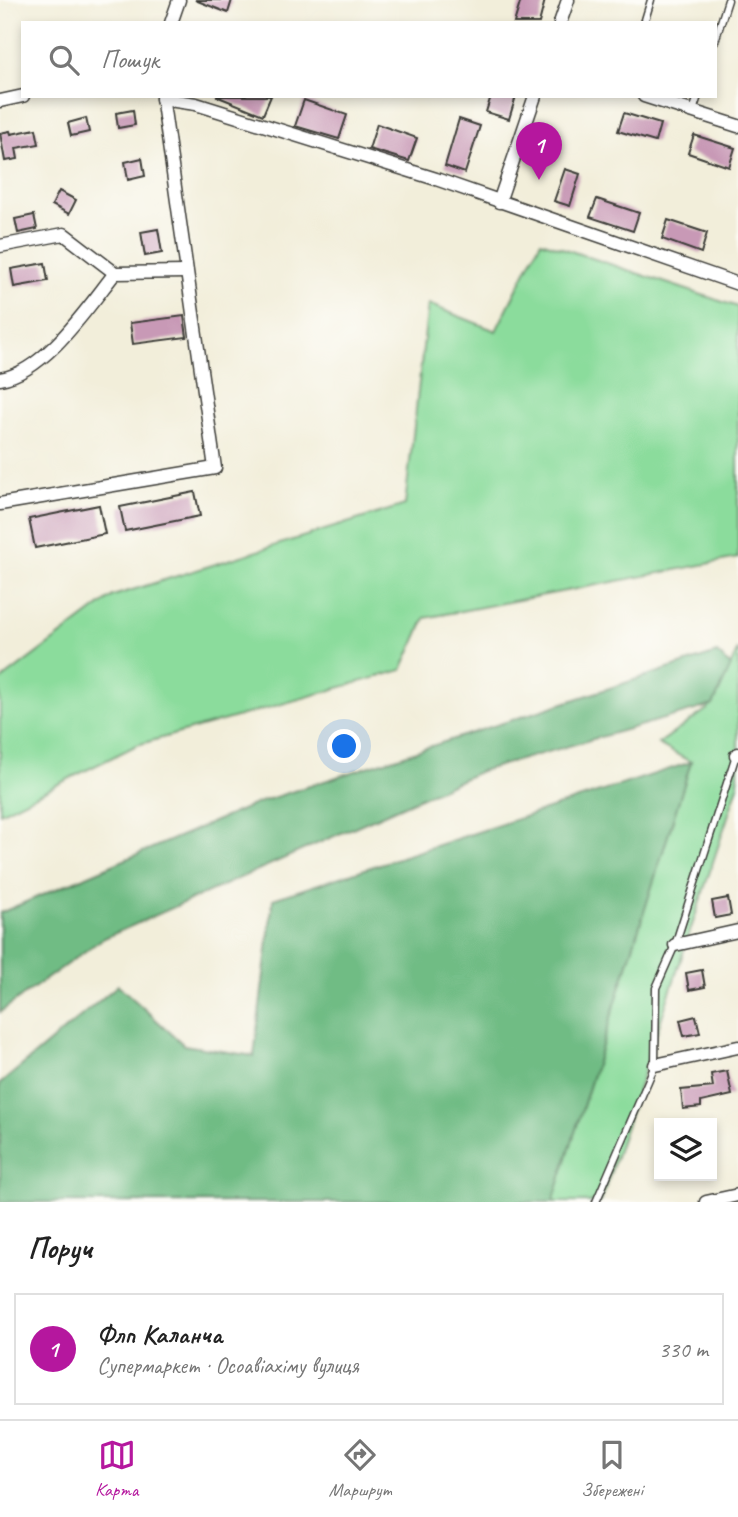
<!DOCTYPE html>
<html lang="uk">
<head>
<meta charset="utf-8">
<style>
  body { margin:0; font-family:Caveat,sans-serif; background:#f2f2f2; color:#222 }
  .controls { position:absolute; right:21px; bottom:21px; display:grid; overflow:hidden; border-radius:0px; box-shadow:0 4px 10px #0003 }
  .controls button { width:63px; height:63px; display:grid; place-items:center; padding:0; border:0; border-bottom:2px solid #e0e0e0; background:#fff; color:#222; font:35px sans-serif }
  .you { position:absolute; left:345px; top:747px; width:24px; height:24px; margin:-18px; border:5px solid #fff; border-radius:50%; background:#1a73e8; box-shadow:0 0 0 10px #1a73e833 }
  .badge { display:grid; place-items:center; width:46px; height:46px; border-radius:50%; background:#b5179e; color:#fff; font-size:23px; font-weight:700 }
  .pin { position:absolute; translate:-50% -58px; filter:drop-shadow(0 2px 4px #0008) }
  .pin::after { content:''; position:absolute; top:37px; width:24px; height:21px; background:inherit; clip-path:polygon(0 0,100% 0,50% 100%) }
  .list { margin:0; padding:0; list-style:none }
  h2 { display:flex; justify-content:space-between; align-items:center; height:91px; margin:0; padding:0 28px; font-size:30px }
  h2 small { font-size:23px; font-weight:400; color:#767676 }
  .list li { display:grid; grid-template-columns:46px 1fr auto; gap:21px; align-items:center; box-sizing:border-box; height:112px; margin:0 14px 14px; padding:0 14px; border:2px solid #e0e0e0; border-radius:0px }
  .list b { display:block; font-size:26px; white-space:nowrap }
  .list p { margin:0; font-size:23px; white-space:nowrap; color:#767676 }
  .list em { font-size:23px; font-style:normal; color:#767676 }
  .icon { flex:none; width:38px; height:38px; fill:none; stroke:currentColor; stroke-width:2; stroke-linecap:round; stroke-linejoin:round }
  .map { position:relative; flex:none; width:738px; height:1202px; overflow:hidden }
  .search { position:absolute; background:#fff; box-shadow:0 4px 10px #0003; left:21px; right:21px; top:21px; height:77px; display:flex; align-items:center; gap:18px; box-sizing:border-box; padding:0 24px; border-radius:0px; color:#767676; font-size:26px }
  .sheet { height:217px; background:#fff }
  nav { display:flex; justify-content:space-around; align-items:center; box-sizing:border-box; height:98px; border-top:2px solid #e0e0e0; background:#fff; font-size:19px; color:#767676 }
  nav a { display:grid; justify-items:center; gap:4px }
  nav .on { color:#b5179e }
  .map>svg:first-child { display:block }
</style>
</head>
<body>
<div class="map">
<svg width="738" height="1202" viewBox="0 0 738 1202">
  <rect width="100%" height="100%" fill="#fdfcf7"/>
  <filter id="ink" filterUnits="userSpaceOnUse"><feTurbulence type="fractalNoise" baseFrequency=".0143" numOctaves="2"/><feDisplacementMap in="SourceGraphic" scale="14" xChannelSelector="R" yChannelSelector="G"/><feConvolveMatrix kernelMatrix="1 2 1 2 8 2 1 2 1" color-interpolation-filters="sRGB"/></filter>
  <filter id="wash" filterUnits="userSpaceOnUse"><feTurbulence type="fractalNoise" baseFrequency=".00686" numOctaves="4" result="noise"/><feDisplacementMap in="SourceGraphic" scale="28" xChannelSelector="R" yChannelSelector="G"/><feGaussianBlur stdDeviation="1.57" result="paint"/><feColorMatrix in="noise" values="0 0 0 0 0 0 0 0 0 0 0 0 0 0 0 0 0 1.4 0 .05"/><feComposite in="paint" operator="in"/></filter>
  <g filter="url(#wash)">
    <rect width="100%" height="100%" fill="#f2eeda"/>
    <g fill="#8bdc9c" stroke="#547c5c" stroke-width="2">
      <path d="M541 241 738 307V558L425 618 402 670 137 745 0 813V681L113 596 405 505 428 304 496 331Z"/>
      <path d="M738 649V786L601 1202H553L691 762 658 744 713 705Z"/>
    </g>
    <g fill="#70bc84" stroke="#466c50" stroke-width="2">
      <path d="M717 653 731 666 713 705 481 771 102 939 0 1012V913L260 802Z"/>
      <path d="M691 762 553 1202H0V1084L118 985 184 1045 254 1056 273 899Z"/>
    </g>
    <g id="blocks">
      <g fill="#c899b6">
        <path d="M195 0H232L228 13Z"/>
        <path d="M521 0H545L539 23H514Z"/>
        <path d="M216 96H271L263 115Z"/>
        <path d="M491 96H516L509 119 486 112Z"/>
        <path d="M304 100 347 115 339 139 295 126Z"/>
        <path d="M133 110 135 125 118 128 116 113Z"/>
        <path d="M624 113 660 124 655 142 618 131Z"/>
        <path d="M86 118 89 132 71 136 68 123Z"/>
        <path d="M459 119 480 126 465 173 445 166Z"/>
        <path d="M377 124 417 138 409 161 369 149Z"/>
        <path d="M36 129 39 144 16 148 18 159 5 161 0 133 10 131 11 134Z"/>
        <path d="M694 135 735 148 729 167 688 153Z"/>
        <path d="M142 158 145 176 128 180 125 162Z"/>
        <path d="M565 169 580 174 570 206 554 201Z"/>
        <path d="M59 191 76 200 69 214 52 205Z"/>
        <path d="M597 199 639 213 633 231 590 217Z"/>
        <path d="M34 215 37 229 18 233 15 219Z"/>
        <path d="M668 220 707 233 701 253 662 239Z"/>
        <path d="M158 229 162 253 145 256 141 232Z"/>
        <path d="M45 263 48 281 14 287 11 269Z"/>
        <path d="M184 316 187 337 133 344 130 323Z"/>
        <path d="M195 492 200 516 125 531 120 507Z"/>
        <path d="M99 505 105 534 35 548 29 519Z"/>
        <path d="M728 898 731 915 715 918 712 901Z"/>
        <path d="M702 970 705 987 689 990 686 973Z"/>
        <path d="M696 1016 700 1033 684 1036 680 1020Z"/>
        <path d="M727 1071 732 1095 701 1102V1107L683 1109 681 1090 713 1087 711 1074Z"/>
      </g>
    </g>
  </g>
  <g filter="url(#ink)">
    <use href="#blocks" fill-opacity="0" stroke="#3c3c38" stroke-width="2"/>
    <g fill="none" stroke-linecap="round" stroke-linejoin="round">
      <defs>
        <g id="lane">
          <path d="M644 23 651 0"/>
          <path d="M715 41 728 0"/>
          <path d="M693 111 698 96"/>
          <path d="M596 1202 655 1065 656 988 675 945 736 755"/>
        </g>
        <g id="street">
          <path d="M171 23 179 0"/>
          <path d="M560 23 568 0"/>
          <path d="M644 96 738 126"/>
          <path d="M162 99 196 104 436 179 738 284"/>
          <path d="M0 101 23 96"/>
          <path d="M499 202 535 96"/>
          <path d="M0 246 64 234 115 273 186 272"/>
          <path d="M0 379C45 372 88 307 115 273"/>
          <path d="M0 504 215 468 162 96"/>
          <path d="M736 755 738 754"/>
          <path d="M675 945 738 931"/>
          <path d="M655 1065 738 1047"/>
          <path d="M706 1202 738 1195"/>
        </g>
      </defs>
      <use href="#lane" stroke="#3c3c38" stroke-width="9"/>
      <use href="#street" stroke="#3c3c38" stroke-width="15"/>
      <use href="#lane" stroke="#fff" stroke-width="6"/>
      <use href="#street" stroke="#fff" stroke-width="12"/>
    </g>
  </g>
</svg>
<div class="controls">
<button><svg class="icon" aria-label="layers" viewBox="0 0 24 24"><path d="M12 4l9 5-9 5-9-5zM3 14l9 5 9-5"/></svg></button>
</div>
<div class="you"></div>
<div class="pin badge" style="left:539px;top:180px">1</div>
<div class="search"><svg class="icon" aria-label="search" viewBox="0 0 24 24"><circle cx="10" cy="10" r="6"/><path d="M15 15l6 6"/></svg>Пошук</div>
</div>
<section class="sheet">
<h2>Поруч<small></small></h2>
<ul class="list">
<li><span class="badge">1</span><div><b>Флп Каланча</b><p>Супермаркет · Осоавіахіму вулиця</p></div><em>330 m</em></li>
</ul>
</section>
<nav>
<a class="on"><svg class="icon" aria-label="map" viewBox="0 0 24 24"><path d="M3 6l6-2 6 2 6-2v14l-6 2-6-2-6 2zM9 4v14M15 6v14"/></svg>Карта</a>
<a><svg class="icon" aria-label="directions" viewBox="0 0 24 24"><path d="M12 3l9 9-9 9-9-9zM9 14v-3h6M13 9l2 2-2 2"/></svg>Маршрут</a>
<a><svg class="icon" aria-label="saved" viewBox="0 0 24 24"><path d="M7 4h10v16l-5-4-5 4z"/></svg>Збережені</a>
</nav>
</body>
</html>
